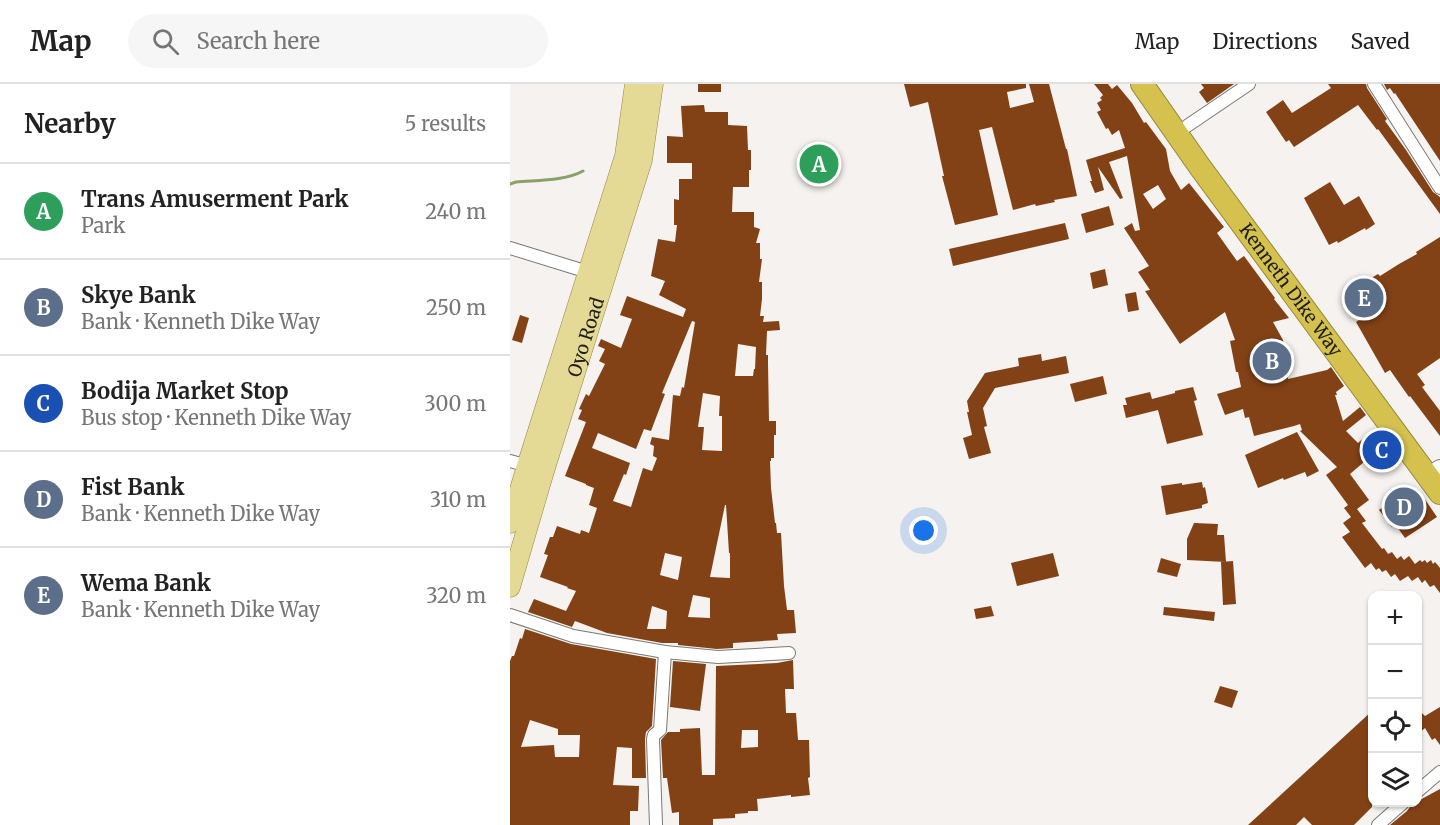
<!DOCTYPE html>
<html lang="en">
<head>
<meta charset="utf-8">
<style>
  body { margin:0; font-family:Merriweather,serif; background:#f6f6f6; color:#222 }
  .controls { position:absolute; right:18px; bottom:18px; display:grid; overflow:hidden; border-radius:12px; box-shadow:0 2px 4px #0004 }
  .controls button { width:54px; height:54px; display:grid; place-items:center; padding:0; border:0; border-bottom:2px solid #e0e0e0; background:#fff; color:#222; font:30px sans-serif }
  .you { position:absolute; left:414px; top:447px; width:21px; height:21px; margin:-15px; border:4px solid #fff; border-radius:50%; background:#1a73e8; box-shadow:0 0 0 9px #1a73e833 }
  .badge { display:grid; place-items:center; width:39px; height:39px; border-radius:50%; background:#8c44b6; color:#fff; font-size:20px; font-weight:700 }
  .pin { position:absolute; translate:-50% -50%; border:3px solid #fff; box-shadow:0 2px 6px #0006 }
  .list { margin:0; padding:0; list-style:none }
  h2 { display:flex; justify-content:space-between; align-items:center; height:78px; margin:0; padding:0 24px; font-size:26px }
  h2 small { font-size:20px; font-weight:400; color:#767676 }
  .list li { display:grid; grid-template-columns:39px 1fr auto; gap:18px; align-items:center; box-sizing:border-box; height:96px; padding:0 24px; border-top:2px solid #e0e0e0 }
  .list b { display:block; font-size:22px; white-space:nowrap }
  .list p { margin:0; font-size:20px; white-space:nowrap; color:#767676 }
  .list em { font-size:20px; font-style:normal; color:#767676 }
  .icon { flex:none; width:33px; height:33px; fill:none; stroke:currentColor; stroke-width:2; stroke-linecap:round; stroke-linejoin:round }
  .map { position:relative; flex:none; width:930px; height:741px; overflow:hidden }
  header { display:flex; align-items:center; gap:36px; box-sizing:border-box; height:84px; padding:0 30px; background:#fff; border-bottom:2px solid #e0e0e0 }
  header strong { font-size:28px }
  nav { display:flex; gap:33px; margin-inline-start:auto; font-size:21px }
  .search { width:420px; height:54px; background:#f6f6f6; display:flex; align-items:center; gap:15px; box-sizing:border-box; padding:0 21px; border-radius:33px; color:#767676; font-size:22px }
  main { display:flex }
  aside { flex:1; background:#fff }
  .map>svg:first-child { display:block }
</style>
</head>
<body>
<header>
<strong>Map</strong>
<div class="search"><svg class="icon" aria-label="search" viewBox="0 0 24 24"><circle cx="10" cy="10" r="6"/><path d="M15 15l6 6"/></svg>Search here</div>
<nav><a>Map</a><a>Directions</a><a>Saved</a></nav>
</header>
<main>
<aside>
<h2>Nearby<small>5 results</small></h2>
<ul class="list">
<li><span class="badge" style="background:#2e9e5b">A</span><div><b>Trans Amuserment Park</b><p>Park</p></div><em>240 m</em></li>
<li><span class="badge" style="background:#5c6f8a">B</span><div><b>Skye Bank</b><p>Bank · Kenneth Dike Way</p></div><em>250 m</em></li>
<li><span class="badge" style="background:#1a4fb4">C</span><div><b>Bodija Market Stop</b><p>Bus stop · Kenneth Dike Way</p></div><em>300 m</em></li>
<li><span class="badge" style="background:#5c6f8a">D</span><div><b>Fist Bank</b><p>Bank · Kenneth Dike Way</p></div><em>310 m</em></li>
<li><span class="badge" style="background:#5c6f8a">E</span><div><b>Wema Bank</b><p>Bank · Kenneth Dike Way</p></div><em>320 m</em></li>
</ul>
</aside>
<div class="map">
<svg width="930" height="741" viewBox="0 0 930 741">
  <rect width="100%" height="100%" fill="#f5f2ef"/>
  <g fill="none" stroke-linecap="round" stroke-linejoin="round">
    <path stroke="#8c9f69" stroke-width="3" d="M0 100 6 98C27 96 55 97 73 87"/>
  </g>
  <g fill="#834216" fill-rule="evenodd">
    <rect x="188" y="0" width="23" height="8"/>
    <path d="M394 0H516V4L497 8 500 24 524 18 519 0H539L556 65H557L567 112 544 116 545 118 526 122 525 120 503 126 482 43 469 46 488 131 445 141 432 92H434L418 18 400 23Z"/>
    <path d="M584 0H598L602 5 607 1 622 19 634 39 636 38 656 65 660 87 671 106 679 99 714 143 707 149 727 177 734 172 765 214 764 215 779 234 763 238 773 256 778 295 817 286 821 283 834 302 826 308 827 311H825L833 337 850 323 856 331 836 347 848 359 856 352 868 366 840 390 859 416 847 425 856 437 852 439 872 465 874 464 878 470 882 468 887 475 891 472 894 476 899 472 905 480 910 476 912 478 915 476 917 479 921 476 923 480 925 478 930 484V509L924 501 920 503 915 496 912 499 908 493 902 497 898 492 890 497 885 490 881 493 876 486 872 488 869 484 866 486 861 479 855 484 832 453 840 448 833 439 841 433 834 424 838 421 816 391 827 383 790 347 792 346 790 340 784 342 783 341 784 342 744 352 739 333 735 334 733 325 715 331 707 310 731 303 728 288H726L720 257 725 256 715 228 670 260 635 207 640 206 628 188 639 182 614 144 622 139 625 147 630 146 617 72 599 78 613 114 610 115 588 83 594 106 585 109 580 97H582L576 76 615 64 609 46 602 51 598 44 596 45 587 28 591 26 587 19 592 16 590 14 593 11ZM648 101 656 115 643 125 633 110Z"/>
    <path d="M691 0H724L697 19 689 8 694 4Z"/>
    <path d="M818 0H856L857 4 877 35 875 37 896 66 923 108 930 113V130L868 45 867 46 848 21 784 63 779 56 776 58 756 28 773 16 782 29 821 4Z"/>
    <path d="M874 0H930V77L885 9 884 10 880 4 877 6Z"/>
    <path d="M194 21 195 28H218V41L237 42 238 66H241V86H239V103H223L222 128H244V143L250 145 246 159H250V175H252L249 198H252V215L250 232H254L253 238 269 237 270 246 257 247 256 271H258V279L259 337H266V351H264V374H261V377H260L261 404 265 439H266L267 449H271L274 502 277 526H284L286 549 267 550 268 556 223 559V564L207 565 168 561V559H152L97 549 65 537 62 543 18 528 24 515 56 527 66 507 57 504 58 503 30 493 38 471 34 470 40 453H43L47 442 70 450 71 446 79 449 87 424 79 421 84 404 76 401V400L55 392 76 338 68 335 72 326 69 325 76 310 79 312 95 280 89 277 95 265 88 262 91 255 111 264 122 235 110 231 117 212 173 233 176 225 149 211 155 197 141 192 148 155 165 158 167 141H164V115L169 116V95H182V79H157V52L173 53 171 22ZM182 237 185 238 174 304 172 303 170 312 163 311 159 356 142 353 140 360 144 362 143 372 147 374 142 387 133 384 121 423 103 417 114 390 116 391 120 379 82 364 88 349 126 365 134 345 141 347 155 310 152 309ZM228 260 246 263 245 285H244L243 292H225ZM193 309 210 312 209 332H212V367L192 366 194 343H188ZM215 421H216L219 469H220V494L200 493ZM155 469 172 473 168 496 150 491ZM183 511 200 514V534L178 533ZM142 522 157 527 156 545H137Z"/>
    <path d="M820 98 834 121 849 112 865 140 856 146 855 144 828 159 827 157 819 161 794 114Z"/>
    <path d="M599 122 604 141 576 149 571 130Z"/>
    <path d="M555 139 559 155 443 182 439 165Z"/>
    <path d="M930 153V274L907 290 915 301 912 303 930 327V352L900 312 899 313 880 286 875 289 846 238 861 228 846 203 868 190 870 192 889 180 907 170 906 168Z"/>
    <path d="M595 185 598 201 583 205 580 189Z"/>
    <path d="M626 208 629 226 618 228 615 210Z"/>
    <path d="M10 231 19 234 12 259 2 256Z"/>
    <path d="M531 270 532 277 556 272 559 289 485 304 473 324 477 342 474 343 481 369 459 375 453 354 462 351 457 328H459L457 317 475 289 509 282 508 274Z"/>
    <path d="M593 292 597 310 565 318 560 300Z"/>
    <path d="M683 303 687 316 684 317 693 351 657 360 648 326 616 334 613 321H617L615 314 640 308 642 315 665 309V307Z"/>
    <path d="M787 348 809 387 797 393 795 388 774 396 773 394 748 404 735 371Z"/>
    <path d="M692 398 693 404 695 403 698 419 692 421V424L656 431 651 402 672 399V401Z"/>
    <path d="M899 402 909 418 914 414 927 433 895 454 885 440 882 443 869 426Z"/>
    <path d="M684 439 708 440 707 451H714L716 478 677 476V455Z"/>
    <path d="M543 469 549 492 507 502 501 479Z"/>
    <path d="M651 474 671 480 667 493 647 488Z"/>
    <path d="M723 477 726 520 713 521 711 478Z"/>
    <path d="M481 522 484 532 466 535 464 525Z"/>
    <path d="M654 523 705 528 704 537 653 531Z"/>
    <path d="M15 545 61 560 146 575 142 642 136 648 135 655 136 694H122V664L107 663 103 701 129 702 128 727H120V741H0V577L2 572H4L10 554 12 555ZM20 636 48 645V651H70L69 673H45L44 661 11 663Z"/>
    <path d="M283 576 284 605H275L276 629H286L288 656H299L300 693 298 694 300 711 281 713V711L247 715 248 727H238V729L225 730V734L203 735V741H169V728L162 729 157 694H153L151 656 158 648H170V645L190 644 192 691H205L206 582 267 579ZM232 646H248V663L231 664Z"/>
    <path d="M163 577 196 580 190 627 160 623Z"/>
    <path d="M710 602 728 607 722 624 704 618Z"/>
    <path d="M930 623V661L925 654 922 656 915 644 908 650V625L915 632Z"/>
    <path d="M862 627V723L844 741H802L794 733 786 741H738Z"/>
    <path d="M930 705V741H880L897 727 902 720 908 718V717Z"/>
  </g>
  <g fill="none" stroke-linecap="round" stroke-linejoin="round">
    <defs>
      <g id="street">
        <path d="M864 0 930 104"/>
        <path d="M677 42 739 0"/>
        <path d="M0 164 78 188"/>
        <path d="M0 377 22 383"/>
        <path d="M0 531 63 552 155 568 208 573 279 569"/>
        <path d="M908 707 930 688"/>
        <path d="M146 741 143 655 144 651 150 646 155 568"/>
        <path d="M868 741 894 718"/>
      </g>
      <path id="secondary" d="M928 385 930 384"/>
      <g id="primary">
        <path d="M0 439 17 382 115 72 125 0"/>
        <path id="s1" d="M0 503 34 387 132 76 143 0"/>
      </g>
      <g id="highway">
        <path id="s2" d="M632 0 690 83 930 409"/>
      </g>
    </defs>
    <use href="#street" stroke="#7b7976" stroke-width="14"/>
    <use href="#secondary" stroke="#7b7976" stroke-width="18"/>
    <use href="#primary" stroke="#95883d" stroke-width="21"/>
    <use href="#highway" stroke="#95883d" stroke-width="24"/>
    <use href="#street" stroke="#fff" stroke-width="12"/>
    <use href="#secondary" stroke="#fff" stroke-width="16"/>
    <use href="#primary" stroke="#e5da95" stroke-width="20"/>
    <use href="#highway" stroke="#d4c14e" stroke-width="22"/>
  </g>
  <g text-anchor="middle" stroke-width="6" stroke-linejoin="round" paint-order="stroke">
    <g font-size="18" fill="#1f1e1d" stroke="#fff">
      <text dy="6" stroke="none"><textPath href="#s2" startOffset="254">Kenneth Dike Way</textPath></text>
      <text dy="6" stroke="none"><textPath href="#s1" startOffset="261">Oyo Road</textPath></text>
    </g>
  </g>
</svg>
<div class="controls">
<button>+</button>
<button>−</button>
<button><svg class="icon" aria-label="locate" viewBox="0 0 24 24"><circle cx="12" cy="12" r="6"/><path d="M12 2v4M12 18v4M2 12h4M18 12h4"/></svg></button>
<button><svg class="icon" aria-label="layers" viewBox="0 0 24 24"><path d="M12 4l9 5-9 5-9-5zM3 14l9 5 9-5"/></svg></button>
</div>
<div class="you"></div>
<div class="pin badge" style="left:309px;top:80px;background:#2e9e5b">A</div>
<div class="pin badge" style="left:762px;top:277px;background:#5c6f8a">B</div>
<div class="pin badge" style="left:872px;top:366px;background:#1a4fb4">C</div>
<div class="pin badge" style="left:894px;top:423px;background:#5c6f8a">D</div>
<div class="pin badge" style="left:854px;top:214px;background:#5c6f8a">E</div>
</div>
</main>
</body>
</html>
